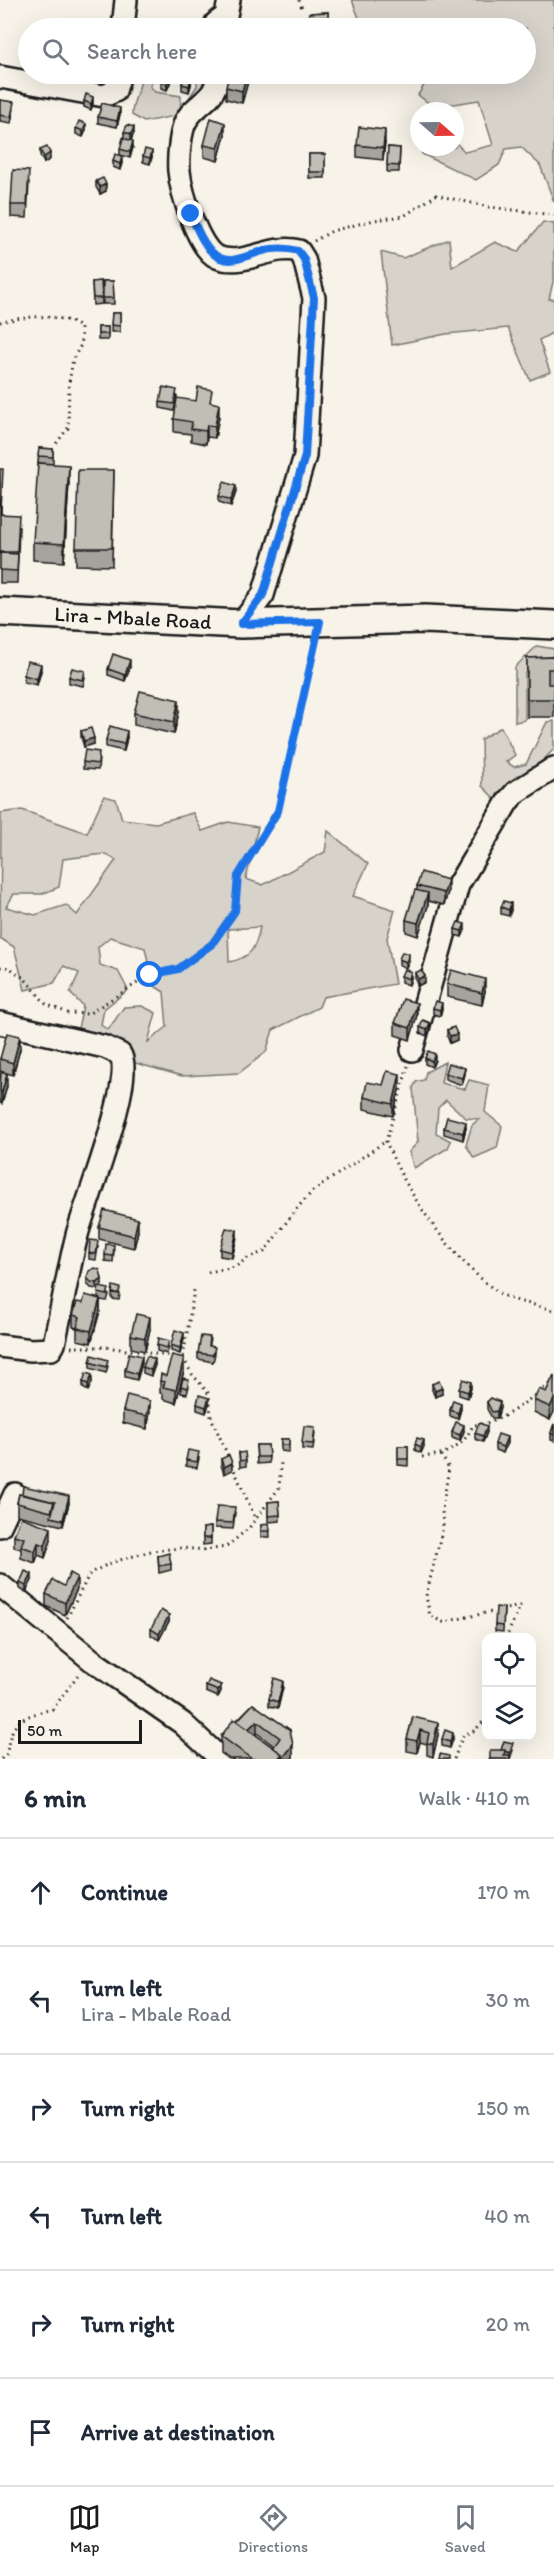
<!DOCTYPE html>
<html lang="en">
<head>
<meta charset="utf-8">
<style>
  body { margin:0; font-family:Itim,sans-serif; background:#f2f2f3; color:#1f2937 }
  .controls { position:absolute; right:18px; bottom:18px; display:grid; overflow:hidden; border-radius:12px; box-shadow:0 6px 24px #0002 }
  .controls button { width:54px; height:54px; display:grid; place-items:center; padding:0; border:0; border-bottom:2px solid #e0e1e3; background:#fff; color:#1f2937; font:30px sans-serif }
  .compass { position:absolute; left:410px; top:102px; width:54px; height:54px; border-radius:50%; background:#fff; box-shadow:0 6px 24px #0002; rotate:110deg }
  .scale { position:absolute; left:18px; bottom:15px; width:124px; box-sizing:border-box; padding-left:6px; border:3px solid #1c1c1c; border-top:0; font-size:16px; line-height:21px; white-space:nowrap; color:#1c1c1c; -webkit-text-stroke:4px #f7f3e8; paint-order:stroke }
  .stop { position:absolute; width:18px; height:18px; margin:-14px; border:4px solid #1a73e8; border-radius:50%; background:#fff }
  .stop.end { background:#1a73e8; border-color:#fff; box-shadow:0 2px 6px #0008 }
  .list { margin:0; padding:0; list-style:none }
  h2 { display:flex; justify-content:space-between; align-items:center; height:78px; margin:0; padding:0 24px; font-size:26px }
  h2 small { font-size:20px; font-weight:400; color:#747a83 }
  .list li { display:grid; grid-template-columns:39px 1fr auto; gap:18px; align-items:center; box-sizing:border-box; height:108px; padding:0 24px; border-top:2px solid #e0e1e3 }
  .list b { display:block; font-size:22px; white-space:nowrap }
  .list p { margin:0; font-size:20px; white-space:nowrap; color:#747a83 }
  .list em { font-size:20px; font-style:normal; color:#747a83 }
  .icon { flex:none; width:33px; height:33px; fill:none; stroke:currentColor; stroke-width:2; stroke-linecap:round; stroke-linejoin:round }
  .map { position:relative; flex:none; width:554px; height:1759px; overflow:hidden }
  .search { position:absolute; background:#fff; box-shadow:0 6px 24px #0002; left:18px; right:18px; top:18px; height:66px; display:flex; align-items:center; gap:15px; box-sizing:border-box; padding:0 21px; border-radius:33px; color:#747a83; font-size:22px }
  .sheet { height:726px; background:#fff }
  nav { display:flex; justify-content:space-around; align-items:center; box-sizing:border-box; height:84px; border-top:2px solid #e0e1e3; background:#fff; font-size:16px; color:#747a83 }
  nav a { display:grid; justify-items:center; gap:3px }
  nav .on { color:#1c1c1c }
  .map>svg:first-child { display:block }
</style>
</head>
<body>
<div class="map">
<svg width="554" height="1759" viewBox="0 0 554 1759">
  <rect width="100%" height="100%" fill="#f7f3e8"/>
  <filter id="ink" filterUnits="userSpaceOnUse"><feTurbulence type="fractalNoise" baseFrequency=".0167" numOctaves="2"/><feDisplacementMap in="SourceGraphic" scale="12" xChannelSelector="R" yChannelSelector="G"/><feConvolveMatrix kernelMatrix="1 2 1 2 8 2 1 2 1" color-interpolation-filters="sRGB"/></filter>
  <g filter="url(#ink)">
    <g fill="#d7d3cb" stroke="#7a7874" stroke-width="1.5" fill-rule="evenodd">
      <path d="M352 0H554V202L540 165 521 147 506 149 499 165 476 180 422 154 421 147H455V142L465 152 493 145 479 100 434 107 418 95 426 82 447 80 446 74H526V28H363Z"/>
      <path d="M208 23V28H162L165 26Z"/>
      <path d="M142 74H156L150 86 155 92 181 96 180 115 144 122 132 115C132 99 141 89 142 74Z"/>
      <path d="M197 74H211L212 89 193 105 189 98 197 86Z"/>
      <path d="M543 222 554 224V278L549 299H554V332L539 340 550 372 530 380 508 328 446 334 392 345 381 252 403 258 449 239 452 267 495 242 518 252Z"/>
      <path d="M537 646 554 649V654L540 671 525 673V720L515 722V667Z"/>
      <path d="M554 721V749L525 779 497 801 482 786 481 739 501 727 515 755 506 762 514 767 526 764 547 722Z"/>
      <path d="M104 796 116 799 122 819 156 823 193 813 202 831 228 822 258 827 246 879 263 885 325 852 328 831 368 864 353 896 395 910 387 938 395 984 323 997 319 1007 273 1030 266 1052 239 1073 182 1076 74 1046 83 1006 70 993 79 973 64 966 54 983 25 990 14 947 0 938 1 813 22 810 87 833ZM105 854 116 860 77 915 66 905 35 915 6 907 14 894H42L59 887 63 859ZM260 927C256 948 251 958 229 962L228 929ZM110 937 145 948 153 985 164 992 167 1027 148 1042 156 1013 142 1006 124 1007 108 1030 101 1025 104 1009 128 990 118 971 100 965 98 947Z"/>
      <path d="M445 1062 441 1083 465 1089 469 1080 489 1085 485 1112 502 1126 497 1148 474 1158 466 1145 472 1125 479 1119 466 1118 446 1100 438 1108 436 1133 451 1141 448 1148 414 1168 409 1152 418 1142 413 1088 416 1082 424 1080 426 1072Z"/>
    </g>
    <g fill="none" stroke-linecap="round" stroke-linejoin="round">
      <defs>
        <g id="minor">
          <path d="M123 28 126 0"/>
          <path d="M216 28V23L226 16 229 0"/>
          <path d="M217 74C218 102 192 103 184 125 180 138 178 157 179 171 181 191 198 249 217 257 244 268 272 243 299 251L304 259 314 298 305 456 263 595 241 624"/>
          <path d="M0 77 104 96 115 91 120 74"/>
          <path d="M0 1023 105 1047 120 1054C136 1078 85 1203 77 1235 68 1271 62 1308 54 1344L51 1349 31 1350 0 1346"/>
          <path d="M412 1050 458 885 508 801 516 792 554 768"/>
          <path d="M0 1526 15 1494"/>
          <path d="M0 1585 93 1661 182 1723 221 1759"/>
        </g>
        <path id="major" d="M0 612 241 624 425 619 554 625"/>
      </defs>
      <use href="#minor" stroke="#1c1c1c" stroke-width="26"/>
      <use href="#major" stroke="#1c1c1c" stroke-width="32"/>
      <g stroke="#1c1c1c" stroke-width="3" stroke-dasharray="1.5 4.5" stroke-linecap="butt">
        <path d="M299 0 303 11"/>
        <path d="M314 241 332 231 374 220 404 216 436 195 489 207 554 215"/>
        <path d="M0 322C25 317 60 311 81 328V345L73 359 69 383 68 428 55 445"/>
        <path d="M0 967 10 968 25 979 46 1004 68 1013 88 1014 150 975 179 969 212 944 235 911 238 876 277 811 316 642"/>
        <path d="M408 1066 386 1141C405 1192 455 1264 501 1294 516 1303 538 1304 554 1311"/>
        <path d="M208 1272 235 1267 249 1257 264 1252 298 1207 313 1191 386 1141"/>
        <path d="M71 1347H106L183 1358 194 1290"/>
        <path d="M183 1358 192 1374 209 1394 211 1417 256 1520"/>
        <path d="M441 1455 449 1468 442 1510 443 1527 426 1596 430 1616 443 1622 520 1606 506 1638"/>
        <path d="M422 1457C448 1454 462 1449 473 1425 504 1424 529 1398 554 1381"/>
        <path d="M67 1618 90 1573 113 1562 151 1551 181 1548 207 1550 226 1547 249 1528 279 1488 281 1463"/>
        <path d="M1 1759 7 1754C10 1720 23 1716 53 1709L80 1672"/>
        <path d="M454 1759 463 1735 474 1731 486 1719"/>
      </g>
      <use href="#minor" stroke="#f7f3e8" stroke-width="21"/>
      <use href="#major" stroke="#f7f3e8" stroke-width="27"/>
    </g>
    <g fill="#a5a39c" stroke="#1c1c1c" stroke-width="1.5" fill-rule="evenodd">
      <path d="M328 12V28H309V13Z"/>
      <path d="M181 74H195V80H191V85L189 92 182 90V84L183 79H181Z"/>
      <path d="M250 74 242 103 226 99V87Z"/>
      <path d="M161 82 170 83 167 90 161 88Z"/>
      <path d="M0 100 14 109 11 123 0 121Z"/>
      <path d="M84 101 93 103 91 110 84 107Z"/>
      <path d="M120 114 117 127 98 123V117Z"/>
      <path d="M76 128 86 130 83 137 76 134Z"/>
      <path d="M124 132 134 133 131 140 133 147 130 158 120 155V149L124 138Z"/>
      <path d="M225 135 218 161 204 157V145Z"/>
      <path d="M385 143 383 160 357 157V145Z"/>
      <path d="M388 147 400 148 399 172H387Z"/>
      <path d="M40 150 50 159 44 163 40 156Z"/>
      <rect x="309" y="154" width="16" height="24"/>
      <path d="M143 156 152 157 150 164 143 162Z"/>
      <path d="M113 161 122 163 120 170 113 167Z"/>
      <path d="M96 181 106 191 100 194 96 187Z"/>
      <path d="M29 183 27 218 11 217V205Z"/>
      <path d="M101 281 102 304 93 305 92 282Z"/>
      <path d="M103 281H113L114 304H103Z"/>
      <path d="M112 313H120V332H111Z"/>
      <rect x="98" y="327" width="10" height="13"/>
      <path d="M177 396 174 411 160 408V402Z"/>
      <path d="M212 403 219 416 215 438 207 437 206 444 191 441V434L174 432V419Z"/>
      <path d="M39 448 53 449V464L38 463Z"/>
      <path d="M0 469 1 514 19 527 17 583H0Z"/>
      <path d="M114 470 112 566 76 565V548Z"/>
      <path d="M69 482 64 562 33 560V542Z"/>
      <path d="M236 492 231 506 219 502V496Z"/>
      <path d="M554 657V717H527V658Z"/>
      <path d="M130 667 125 681 108 675V669Z"/>
      <path d="M41 671 37 685 24 682V675Z"/>
      <path d="M69 677H85L83 686 69 683Z"/>
      <path d="M179 712 174 734 134 725V713Z"/>
      <path d="M81 731 94 744 84 747 81 737Z"/>
      <path d="M127 737 124 751 106 747V740Z"/>
      <path d="M99 758 98 770 83 769V762Z"/>
      <path d="M417 886 448 892 444 905 428 901V906L418 936 406 932V920L417 890Z"/>
      <path d="M501 907 511 910 509 916 501 914Z"/>
      <path d="M455 929 465 930 462 937 455 935Z"/>
      <path d="M399 959 409 961 406 968 399 965Z"/>
      <path d="M415 973 425 982 418 986 415 979Z"/>
      <path d="M401 976 411 978 409 985 401 982Z"/>
      <path d="M447 984 485 991 482 1005 447 997Z"/>
      <path d="M433 1008 442 1009 440 1016 433 1014Z"/>
      <path d="M417 1015 410 1040 395 1035V1023Z"/>
      <path d="M420 1027 430 1029 427 1036 420 1033Z"/>
      <path d="M447 1030 457 1040 450 1043 447 1036Z"/>
      <path d="M20 1049 13 1075 0 1071V1058Z"/>
      <path d="M425 1058 435 1060 432 1067 425 1064Z"/>
      <path d="M445 1073 465 1074 462 1085 445 1079Z"/>
      <path d="M0 1074 7 1086 2 1104 0 1103Z"/>
      <path d="M383 1085 400 1086 393 1116 364 1109V1097Z"/>
      <path d="M444 1128H466L463 1140 444 1134Z"/>
      <path d="M99 1227 138 1231 134 1248 99 1239Z"/>
      <path d="M237 1237 232 1258 220 1256V1249Z"/>
      <path d="M98 1247 96 1260 89 1259V1253Z"/>
      <path d="M114 1251 113 1262 105 1261V1255Z"/>
      <path d="M87 1278 102 1285 100 1287 109 1295 107 1301 100 1300V1311L91 1343 77 1340V1328L73 1327V1315L83 1303 98 1299 99 1287 97 1289 91 1288 87 1284Z"/>
      <path d="M112 1293 120 1294 119 1300 112 1299Z"/>
      <path d="M150 1329 145 1351 131 1348V1335Z"/>
      <path d="M184 1339 180 1354 171 1351V1345Z"/>
      <path d="M210 1343V1346L215 1354 213 1362 198 1359V1353Z"/>
      <path d="M157 1345 169 1347 167 1354 157 1351Z"/>
      <path d="M90 1362 108 1366 106 1373 90 1368Z"/>
      <path d="M142 1363 137 1380 125 1377V1370Z"/>
      <path d="M155 1365 151 1376 143 1373V1367Z"/>
      <path d="M184 1370 176 1403 163 1399V1394L160 1393V1381L166 1376Z"/>
      <path d="M554 1375 550 1420 534 1412V1400L546 1392Z"/>
      <path d="M83 1382H92L88 1391 83 1388Z"/>
      <path d="M432 1384 442 1394 435 1397 432 1390Z"/>
      <path d="M181 1386H189L187 1394 181 1393Z"/>
      <path d="M471 1388 468 1398 459 1395V1389Z"/>
      <path d="M487 1402 500 1408 497 1418H492L487 1409Z"/>
      <path d="M197 1404H209L206 1413 197 1410Z"/>
      <path d="M461 1409 458 1419 450 1416V1410Z"/>
      <path d="M123 1411 150 1413 147 1429 123 1423Z"/>
      <path d="M554 1424V1441L551 1440V1433Z"/>
      <path d="M464 1431 460 1441 452 1438V1432Z"/>
      <path d="M487 1432 483 1442 475 1439V1433Z"/>
      <path d="M315 1433 313 1450 302 1449V1443Z"/>
      <path d="M281 1439H289V1452L281 1451Z"/>
      <path d="M507 1443 503 1453 495 1450V1444Z"/>
      <path d="M415 1444 424 1446 421 1453 415 1450Z"/>
      <path d="M256 1445H268L269 1463 257 1464Z"/>
      <path d="M398 1446H408V1466L398 1465Z"/>
      <path d="M239 1453 246 1460V1466L240 1467Z"/>
      <path d="M199 1458 197 1468 186 1466V1460Z"/>
      <path d="M221 1459 232 1470 224 1474 221 1465Z"/>
      <path d="M19 1494 69 1503 63 1526 17 1515V1503Z"/>
      <path d="M279 1501 280 1521 268 1522V1502Z"/>
      <path d="M235 1513 233 1529 215 1528V1522Z"/>
      <path d="M269 1524 270 1537H261V1525Z"/>
      <path d="M211 1527V1544L203 1545V1528Z"/>
      <path d="M14 1535 51 1540 45 1558 38 1555 35 1563 21 1558V1549L14 1547Z"/>
      <path d="M158 1556 171 1564V1570L159 1573Z"/>
      <path d="M32 1580 26 1592 20 1589V1583Z"/>
      <path d="M64 1586 77 1589 65 1615 46 1606V1594Z"/>
      <path d="M504 1608 503 1632 495 1631V1625Z"/>
      <path d="M169 1621 159 1640 151 1635V1629Z"/>
      <path d="M206 1686 221 1691 218 1697 206 1692Z"/>
      <path d="M283 1687 278 1708 269 1706V1699Z"/>
      <path d="M253 1704 290 1730 293 1757 292 1759H229L221 1753V1736ZM257 1733 274 1746 273 1748 255 1735Z"/>
      <path d="M413 1717 438 1735 433 1757 427 1755V1744L420 1742 417 1753 407 1751V1739Z"/>
      <path d="M442 1739H453L450 1748 442 1746Z"/>
      <path d="M501 1750H513L510 1759H490Z"/>
    </g>
    <g fill="#86857f" stroke="#1c1c1c" stroke-width="1.5">
      <path d="M247 74H250L242 103V91Z"/>
      <path d="M170 77V83L167 90V84Z"/>
      <path d="M191 79V85L189 92V86Z"/>
      <path d="M93 97V103L91 110V104Z"/>
      <path d="M120 108V114L117 127V121Z"/>
      <path d="M225 123V135L218 161V148Z"/>
      <path d="M86 124V130L83 137V131Z"/>
      <path d="M134 127V133L131 140V134Z"/>
      <path d="M385 130V143L383 160V148Z"/>
      <path d="M133 141V147L130 158V152Z"/>
      <path d="M152 151V157L150 164V158Z"/>
      <path d="M50 153V159L44 163V157Z"/>
      <path d="M122 156V163L120 170V164Z"/>
      <path d="M106 184V191L100 194V187Z"/>
      <path d="M219 404V416L215 438V426Z"/>
      <path d="M207 425V437L206 444V431Z"/>
      <path d="M69 465V482L64 562V544Z"/>
      <path d="M236 486V492L231 506V500Z"/>
      <path d="M130 660V667L125 681V675Z"/>
      <path d="M41 664V671L37 685V679Z"/>
      <path d="M179 700V712L174 734V722Z"/>
      <path d="M127 731V737L124 751V744Z"/>
      <path d="M94 738V744L84 747V741Z"/>
      <path d="M448 880V892L444 905V893Z"/>
      <path d="M428 893V906L418 936V923Z"/>
      <path d="M511 903V910L509 916V910Z"/>
      <path d="M465 924V930L462 937V931Z"/>
      <path d="M409 954V961L406 968V962Z"/>
      <path d="M411 972V978L409 985V979Z"/>
      <path d="M425 976V982L418 986V979Z"/>
      <path d="M485 979V991L482 1005V993Z"/>
      <path d="M417 1003V1015L410 1040V1028Z"/>
      <path d="M442 1003V1009L440 1016V1010Z"/>
      <path d="M430 1023V1029L427 1036V1030Z"/>
      <path d="M457 1034V1040L450 1043V1036Z"/>
      <path d="M20 1036V1049L13 1075V1063Z"/>
      <path d="M435 1054V1060L432 1067V1061Z"/>
      <path d="M465 1068V1074L462 1085V1078Z"/>
      <path d="M7 1074V1086L2 1104V1092Z"/>
      <path d="M400 1074V1086L393 1116V1104Z"/>
      <path d="M466 1122V1128L463 1140V1133Z"/>
      <path d="M138 1219V1231L134 1248V1236Z"/>
      <path d="M237 1230V1237L232 1258V1252Z"/>
      <path d="M102 1279V1285L97 1289V1283Z"/>
      <path d="M100 1299V1311L91 1343V1331Z"/>
      <path d="M150 1317V1329L145 1351V1338Z"/>
      <path d="M184 1333V1339L180 1354V1348Z"/>
      <path d="M142 1356V1363L137 1380V1374Z"/>
      <path d="M184 1358V1370L176 1403V1390Z"/>
      <path d="M155 1359V1365L151 1376V1370Z"/>
      <path d="M92 1375V1382L88 1391V1384Z"/>
      <path d="M471 1382V1388L468 1398V1392Z"/>
      <path d="M442 1388V1394L435 1397V1391Z"/>
      <path d="M209 1398V1404L206 1413V1407Z"/>
      <path d="M554 1399V1412L550 1420V1407Z"/>
      <path d="M150 1401V1413L147 1429V1416Z"/>
      <path d="M500 1402V1408L497 1418V1411Z"/>
      <path d="M461 1403V1409L458 1419V1413Z"/>
      <path d="M464 1425V1431L460 1441V1435Z"/>
      <path d="M487 1426V1432L483 1442V1436Z"/>
      <path d="M507 1437V1443L503 1453V1447Z"/>
      <path d="M424 1440V1446L421 1453V1447Z"/>
      <path d="M232 1463V1470L224 1474V1467Z"/>
      <path d="M69 1496V1503L63 1526V1520Z"/>
      <path d="M51 1528V1540L45 1558V1545Z"/>
      <path d="M38 1543V1555L35 1563V1551Z"/>
      <path d="M32 1574V1580L26 1592V1586Z"/>
      <path d="M77 1577V1589L65 1615V1603Z"/>
      <path d="M169 1615V1621L159 1640V1634Z"/>
      <path d="M283 1681V1687L278 1708V1702Z"/>
      <path d="M221 1685V1691L218 1697V1691Z"/>
      <path d="M257 1721V1733L245 1745V1732Z"/>
      <path d="M438 1723V1735L433 1757V1744Z"/>
      <path d="M420 1730V1742L417 1753V1741Z"/>
      <path d="M453 1733V1739L450 1748V1742Z"/>
      <path d="M293 1745V1757L292 1759H282Z"/>
    </g>
    <g fill="#c0beb5" stroke="#1c1c1c" stroke-width="1.5">
      <path d="M328 12V24L309 25V13Z"/>
      <path d="M163 74 170 77 167 84 161 82Z"/>
      <path d="M229 74H247L242 91 226 87Z"/>
      <path d="M184 77 191 79 189 86 182 84Z"/>
      <path d="M86 94 93 97 91 104 84 101Z"/>
      <path d="M0 100 14 102 11 117 0 115Z"/>
      <path d="M102 103 120 108 117 121 98 117Z"/>
      <path d="M211 118 225 123 218 148 204 145Z"/>
      <path d="M79 121 86 124 83 131 76 128Z"/>
      <path d="M127 125 134 127 131 134 124 132Z"/>
      <path d="M359 127 385 130 383 148 357 145Z"/>
      <path d="M123 138 133 141 130 152 120 149Z"/>
      <path d="M47 147 50 153 44 157 40 150Z"/>
      <path d="M388 147 400 148 399 166 387 165Z"/>
      <path d="M145 149 152 151 150 158 143 156Z"/>
      <path d="M115 154 122 156 120 164 113 161Z"/>
      <rect x="309" y="154" width="16" height="18"/>
      <path d="M13 170 29 171 27 205H11Z"/>
      <path d="M103 178 106 184 100 187 96 181Z"/>
      <path d="M101 281 102 298H93L92 282Z"/>
      <path d="M103 281H113L114 298H103Z"/>
      <path d="M112 313H120V326L111 325Z"/>
      <rect x="98" y="327" width="10" height="7"/>
      <path d="M163 387 177 390 174 404 160 402Z"/>
      <path d="M198 387 212 390 210 402 219 404 215 426 207 425 206 431 191 429 192 422 174 419 177 398 196 401Z"/>
      <path d="M39 448 53 449V457L38 456Z"/>
      <path d="M38 463 69 465 64 544 33 542Z"/>
      <path d="M0 469H3L1 512H0Z"/>
      <path d="M78 470H114L112 548H76Z"/>
      <path d="M224 482 236 486 231 500 219 496Z"/>
      <path d="M0 514 19 515 17 552H0Z"/>
      <path d="M0 553 18 554 17 571 0 570Z"/>
      <path d="M113 654 130 660 125 675 108 669Z"/>
      <path d="M554 657V669H548V684H554V699H527V658Z"/>
      <path d="M27 661 41 664 37 679 24 675Z"/>
      <path d="M72 668 85 671 83 680 69 677Z"/>
      <path d="M140 691 179 700 174 722 134 713Z"/>
      <path d="M110 726 127 731 124 744 106 740Z"/>
      <path d="M91 728 94 738 84 741 81 731Z"/>
      <path d="M85 750 99 752 98 764 83 762Z"/>
      <path d="M421 872 448 880 444 893 417 886Z"/>
      <path d="M415 890 428 893 418 923 406 920Z"/>
      <path d="M504 901 511 903 509 910 501 907Z"/>
      <path d="M458 922 465 924 462 931 455 929Z"/>
      <path d="M402 952 409 954 406 962 399 959Z"/>
      <path d="M404 969 411 972 409 979 401 976Z"/>
      <path d="M421 970 425 976 418 979 415 973Z"/>
      <path d="M451 970 485 979 482 993 447 984Z"/>
      <path d="M403 999 417 1003 410 1028 395 1023Z"/>
      <path d="M435 1001 442 1003 440 1010 433 1008Z"/>
      <path d="M423 1020 430 1023 427 1030 420 1027Z"/>
      <path d="M454 1027 457 1034 450 1036 447 1030Z"/>
      <path d="M7 1033 20 1036 13 1063 0 1059Z"/>
      <path d="M428 1051 435 1054 432 1061 425 1058Z"/>
      <path d="M448 1063 465 1068 462 1078 445 1073Z"/>
      <path d="M387 1071 400 1074 393 1104 364 1097 367 1082 383 1085Z"/>
      <path d="M1 1072 7 1074 2 1092 0 1091Z"/>
      <path d="M447 1117 466 1122 463 1133 444 1128Z"/>
      <path d="M104 1210 138 1219 134 1236 99 1227Z"/>
      <path d="M226 1228 237 1230 232 1252 220 1249Z"/>
      <path d="M90 1240 98 1241 96 1254 89 1253Z"/>
      <path d="M106 1244 114 1245 113 1256 105 1255Z"/>
      <path d="M95 1268 100 1270 102 1279 97 1283 91 1282 87 1278 89 1271Z"/>
      <path d="M113 1286 120 1288 119 1293H112Z"/>
      <path d="M99 1287 109 1289 107 1295 98 1293Z"/>
      <path d="M85 1295 100 1299 91 1331 77 1328 80 1317 73 1315 77 1302 83 1303Z"/>
      <path d="M136 1314 150 1317 145 1338 131 1335Z"/>
      <path d="M175 1330 184 1333 180 1348 171 1345Z"/>
      <path d="M201 1336 210 1337 209 1346 215 1347 213 1355 198 1353Z"/>
      <path d="M158 1338 169 1341 167 1348 157 1345Z"/>
      <path d="M129 1353 142 1356 137 1374 125 1370Z"/>
      <path d="M92 1355 108 1360 106 1367 90 1362Z"/>
      <path d="M172 1355 184 1358 176 1390 163 1387 165 1382 160 1381 161 1374 166 1376Z"/>
      <path d="M147 1356 155 1359 151 1370 143 1367Z"/>
      <path d="M86 1373 92 1375 88 1384 83 1382Z"/>
      <path d="M554 1375V1399L550 1407 534 1400 539 1389 546 1392Z"/>
      <path d="M183 1378 189 1380 187 1388 181 1386Z"/>
      <path d="M463 1379 471 1382 468 1392 459 1389Z"/>
      <path d="M439 1381 442 1388 435 1391 432 1384Z"/>
      <path d="M127 1395 150 1401 147 1416 123 1411Z"/>
      <path d="M199 1395 209 1398 206 1407 197 1404Z"/>
      <path d="M491 1398 500 1402 497 1411 492 1412 487 1402Z"/>
      <path d="M453 1400 461 1403 458 1413 450 1410Z"/>
      <path d="M456 1422 464 1425 460 1435 452 1432Z"/>
      <path d="M479 1423 487 1426 483 1436 475 1433Z"/>
      <path d="M554 1424V1435L551 1433Z"/>
      <path d="M304 1426 315 1427 313 1444 302 1443Z"/>
      <path d="M498 1434 507 1437 503 1447 495 1444Z"/>
      <path d="M417 1438 424 1440 421 1447 415 1444Z"/>
      <rect x="281" y="1439" width="8" height="6"/>
      <path d="M256 1445H268L269 1457H257Z"/>
      <rect x="398" y="1446" width="10" height="13"/>
      <path d="M188 1450 199 1452 197 1462 186 1460Z"/>
      <path d="M245 1452 246 1460 240 1461 239 1453Z"/>
      <path d="M229 1455 232 1463 224 1467 221 1459Z"/>
      <path d="M23 1486 69 1496 63 1520 51 1517 55 1502 22 1494Z"/>
      <path d="M19 1494 54 1502 51 1512 17 1503Z"/>
      <path d="M279 1501 280 1515 268 1516V1502Z"/>
      <path d="M217 1506 235 1507 233 1523 215 1522Z"/>
      <path d="M21 1517 51 1528 45 1545 38 1543 35 1551 21 1546 24 1538 14 1535Z"/>
      <path d="M269 1524 270 1531H261V1525Z"/>
      <path d="M211 1527V1538H203V1528Z"/>
      <path d="M169 1553 171 1564 159 1566 158 1556Z"/>
      <path d="M25 1571 32 1574 26 1586 20 1583Z"/>
      <path d="M70 1573 77 1577 65 1603 46 1594 53 1580 64 1586Z"/>
      <path d="M496 1607 504 1608 503 1626 495 1625Z"/>
      <path d="M161 1610 169 1615 159 1634 151 1629Z"/>
      <path d="M274 1678 283 1681 278 1702 269 1699Z"/>
      <path d="M209 1680 221 1685 218 1691 206 1686Z"/>
      <path d="M253 1704 290 1730 293 1745 282 1759V1754L273 1748 280 1738 257 1721 248 1729 237 1721Z"/>
      <path d="M413 1717 438 1723 433 1744 427 1743 429 1733 420 1730 417 1741 407 1739Z"/>
      <path d="M234 1719 282 1754 278 1759H252L221 1736Z"/>
      <path d="M445 1730 453 1733 450 1742 442 1739Z"/>
      <path d="M504 1741 513 1743 510 1753 501 1750Z"/>
      <path d="M490 1750H505L504 1755H510L509 1759H490Z"/>
      <path d="M440 1754 449 1756V1759H439Z"/>
    </g>
  </g>
  <g fill="none" stroke-linecap="round" stroke-linejoin="round" filter="url(#ink)">
    <path stroke="#1a73e8" stroke-width="8" d="M150 975 178 969 212 944 235 911 238 876 278 811 320 622 241 624 263 595 305 456 314 298 304 259 298 251C246 235 223 301 191 214"/>
  </g>
  <g text-anchor="middle" stroke-width="6" stroke-linejoin="round" paint-order="stroke">
    <g font-size="21" fill="#1c1c1c" stroke="#f7f3e8">
      <text transform="translate(133 618) rotate(3)" y="7">Lira - Mbale Road</text>
    </g>
  </g>
</svg>
<div class="controls">
<button><svg class="icon" aria-label="locate" viewBox="0 0 24 24"><circle cx="12" cy="12" r="6"/><path d="M12 2v4M12 18v4M2 12h4M18 12h4"/></svg></button>
<button><svg class="icon" aria-label="layers" viewBox="0 0 24 24"><path d="M12 4l9 5-9 5-9-5zM3 14l9 5 9-5"/></svg></button>
</div>
<svg class="compass" viewBox="-18 -18 36 36"><path d="M0-13l5 13h-10z" fill="#e53935"/><path d="M0 13l5-13h-10z" fill="#747a83"/></svg>
<div class="scale">50 m</div>
<div class="stop" style="left:150px;top:975px"></div>
<div class="stop end" style="left:191px;top:214px"></div>
<div class="search"><svg class="icon" aria-label="search" viewBox="0 0 24 24"><circle cx="10" cy="10" r="6"/><path d="M15 15l6 6"/></svg>Search here</div>
</div>
<section class="sheet">
<h2>6 min<small>Walk · 410 m</small></h2>
<ul class="list">
<li><svg class="icon" aria-label="ahead" viewBox="0 0 24 24"><path d="M12 20V5M6 11l6-6 6 6"/></svg><div><b>Continue</b></div><em>170 m</em></li>
<li><svg class="icon" aria-label="left" viewBox="0 0 24 24"><path d="M17 20v-9H6M10 6l-5 5 5 5"/></svg><div><b>Turn left</b><p>Lira - Mbale Road</p></div><em>30 m</em></li>
<li><svg class="icon" aria-label="right" viewBox="0 0 24 24"><path d="M7 20v-9h11M14 6l5 5-5 5"/></svg><div><b>Turn right</b></div><em>150 m</em></li>
<li><svg class="icon" aria-label="left" viewBox="0 0 24 24"><path d="M17 20v-9H6M10 6l-5 5 5 5"/></svg><div><b>Turn left</b></div><em>40 m</em></li>
<li><svg class="icon" aria-label="right" viewBox="0 0 24 24"><path d="M7 20v-9h11M14 6l5 5-5 5"/></svg><div><b>Turn right</b></div><em>20 m</em></li>
<li><svg class="icon" aria-label="arrive" viewBox="0 0 24 24"><path d="M6 21V4h12l-3 4 3 4H6"/></svg><div><b>Arrive at destination</b></div></li>
</ul>
</section>
<nav>
<a class="on"><svg class="icon" aria-label="map" viewBox="0 0 24 24"><path d="M3 6l6-2 6 2 6-2v14l-6 2-6-2-6 2zM9 4v14M15 6v14"/></svg>Map</a>
<a><svg class="icon" aria-label="directions" viewBox="0 0 24 24"><path d="M12 3l9 9-9 9-9-9zM9 14v-3h6M13 9l2 2-2 2"/></svg>Directions</a>
<a><svg class="icon" aria-label="saved" viewBox="0 0 24 24"><path d="M7 4h10v16l-5-4-5 4z"/></svg>Saved</a>
</nav>
</body>
</html>
